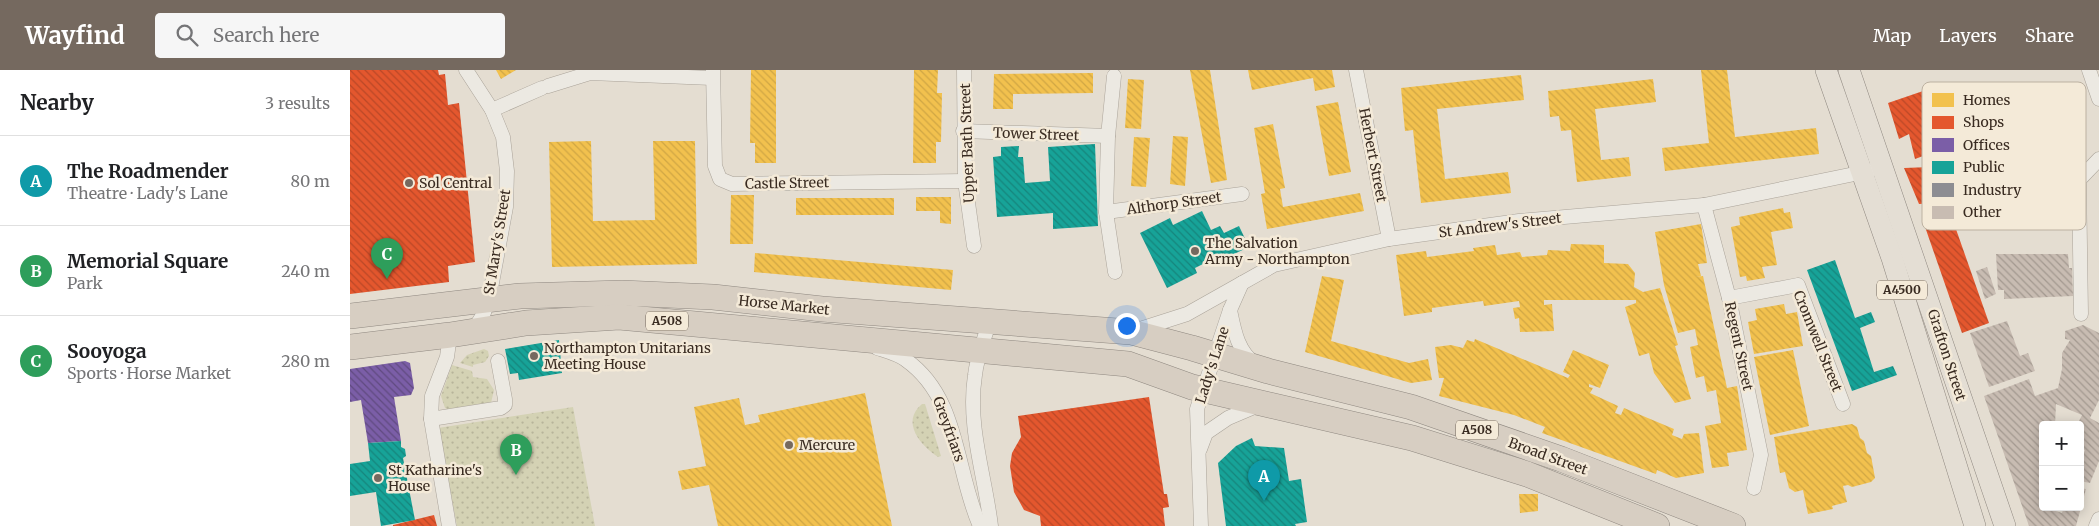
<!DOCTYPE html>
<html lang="en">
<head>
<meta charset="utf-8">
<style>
  body { margin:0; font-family:Merriweather,serif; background:#f6f6f6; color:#202124 }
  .controls { position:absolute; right:15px; bottom:15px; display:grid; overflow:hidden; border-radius:5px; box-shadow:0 2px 12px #0003 }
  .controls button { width:45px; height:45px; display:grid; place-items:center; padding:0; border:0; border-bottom:1px solid #e0e0e0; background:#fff; color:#202124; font:25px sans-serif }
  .you { position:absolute; left:776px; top:255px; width:18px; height:18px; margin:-12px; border:4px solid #fff; border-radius:50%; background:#1a73e8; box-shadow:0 0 0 8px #1a73e833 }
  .badge { display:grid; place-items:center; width:32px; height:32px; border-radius:50%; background:#75695f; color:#fff; font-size:16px; font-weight:700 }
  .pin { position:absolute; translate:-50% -41px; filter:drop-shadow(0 1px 2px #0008) }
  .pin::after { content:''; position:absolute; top:26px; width:18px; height:15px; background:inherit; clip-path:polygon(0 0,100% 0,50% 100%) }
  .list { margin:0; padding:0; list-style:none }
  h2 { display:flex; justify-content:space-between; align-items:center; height:65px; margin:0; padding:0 20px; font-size:21px }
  h2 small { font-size:16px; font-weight:400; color:#757577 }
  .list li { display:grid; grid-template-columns:32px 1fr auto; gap:15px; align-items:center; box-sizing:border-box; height:90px; padding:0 20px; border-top:1px solid #e0e0e0 }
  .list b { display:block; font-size:19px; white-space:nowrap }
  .list p { margin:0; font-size:16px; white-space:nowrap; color:#757577 }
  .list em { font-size:16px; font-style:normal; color:#757577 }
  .icon { flex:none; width:28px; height:28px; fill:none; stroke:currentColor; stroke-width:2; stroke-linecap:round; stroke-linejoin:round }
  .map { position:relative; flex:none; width:1749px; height:456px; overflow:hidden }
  header { display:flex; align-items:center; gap:30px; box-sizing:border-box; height:70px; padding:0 25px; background:#75695f; color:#fff }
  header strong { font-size:24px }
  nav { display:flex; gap:28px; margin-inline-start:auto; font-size:18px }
  .search { width:350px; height:45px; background:#f6f6f6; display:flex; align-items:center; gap:12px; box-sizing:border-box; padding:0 18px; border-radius:5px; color:#757577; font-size:19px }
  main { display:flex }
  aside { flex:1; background:#fff }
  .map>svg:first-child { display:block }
</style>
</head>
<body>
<header>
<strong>Wayfind</strong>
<div class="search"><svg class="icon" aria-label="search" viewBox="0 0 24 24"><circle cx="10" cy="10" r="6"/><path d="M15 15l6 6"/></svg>Search here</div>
<nav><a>Map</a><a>Layers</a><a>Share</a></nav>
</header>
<main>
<aside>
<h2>Nearby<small>3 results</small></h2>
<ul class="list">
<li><span class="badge" style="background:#0f9aa8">A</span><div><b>The Roadmender</b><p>Theatre · Lady's Lane</p></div><em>80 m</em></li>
<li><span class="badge" style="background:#2e9e5b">B</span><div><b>Memorial Square</b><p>Park</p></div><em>240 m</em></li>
<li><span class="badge" style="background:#2e9e5b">C</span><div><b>Sooyoga</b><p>Sports · Horse Market</p></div><em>280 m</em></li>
</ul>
</aside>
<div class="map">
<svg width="1749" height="456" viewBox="0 0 1749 456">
  <defs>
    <pattern id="grass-dots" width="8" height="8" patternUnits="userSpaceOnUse" patternTransform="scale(1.25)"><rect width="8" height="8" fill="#d4d2b4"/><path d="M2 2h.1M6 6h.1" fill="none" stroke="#b7b49a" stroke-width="1.8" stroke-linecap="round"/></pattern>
    <pattern id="homes-back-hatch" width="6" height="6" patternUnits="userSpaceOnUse" patternTransform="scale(1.25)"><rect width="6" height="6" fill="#f2c14e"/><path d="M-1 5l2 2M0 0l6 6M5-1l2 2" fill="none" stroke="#d0a644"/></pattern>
    <pattern id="shops-back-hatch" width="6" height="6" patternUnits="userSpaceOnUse" patternTransform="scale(1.25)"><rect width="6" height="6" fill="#e4572e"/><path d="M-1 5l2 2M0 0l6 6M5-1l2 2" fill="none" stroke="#ba4827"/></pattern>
    <pattern id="offices-back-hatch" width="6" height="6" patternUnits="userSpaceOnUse" patternTransform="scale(1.25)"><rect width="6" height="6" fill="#7b5ea7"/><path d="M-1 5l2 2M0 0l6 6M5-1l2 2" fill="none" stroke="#604a80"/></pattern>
    <pattern id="public-back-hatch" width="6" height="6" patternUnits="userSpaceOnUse" patternTransform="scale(1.25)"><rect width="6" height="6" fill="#17a398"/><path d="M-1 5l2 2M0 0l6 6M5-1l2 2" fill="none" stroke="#16857c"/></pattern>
    <pattern id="building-back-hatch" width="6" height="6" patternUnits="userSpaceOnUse" patternTransform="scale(1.25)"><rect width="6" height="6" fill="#c8bcb2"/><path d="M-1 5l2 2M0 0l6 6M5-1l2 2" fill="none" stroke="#a39990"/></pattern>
  </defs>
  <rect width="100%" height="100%" fill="#e4ddd1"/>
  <g fill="url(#grass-dots)">
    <path d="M134 279 138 281 139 286 135 292 123 295V297L110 293 117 285Z"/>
    <path d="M102 295 122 301 123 307 137 309 144 320 141 333 99 340 95 338 91 326Z"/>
    <path d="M572 334H575L591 386 588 387C571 376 550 352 572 334Z"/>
    <path d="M223 337 245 456H107L88 358Z"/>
  </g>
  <g fill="url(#homes-back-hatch)">
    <path d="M146 0H166L151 9Z"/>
    <path d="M401 0H426V93H405V73H400Z"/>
    <path d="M564 0H588L587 23H592L591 72H586V93H563Z"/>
    <path d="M840 0H860L877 110 861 113Z"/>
    <path d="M898 0H982L985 17 965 21 963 8 902 20Z"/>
    <path d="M1351 0H1377L1385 67 1466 58 1469 84 1315 101 1312 78 1359 73Z"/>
    <path d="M743 3V23L663 24V39H643L644 4Z"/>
    <path d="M1171 5 1174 30 1087 39 1095 109 1158 102 1161 123 1071 133 1063 60 1055 61 1051 18Z"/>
    <path d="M778 9 794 10 791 59 775 58Z"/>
    <path d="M1303 9 1306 32 1245 39 1251 90 1279 87 1281 106 1227 112 1221 60 1211 61 1209 46 1200 47 1198 21Z"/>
    <path d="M988 32 1001 102 979 106 966 36Z"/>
    <path d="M923 54 935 118 930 119 933 137 1010 123 1014 141 917 159 911 124 915 123 904 58Z"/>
    <path d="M823 66 838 67 835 116 820 114Z"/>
    <path d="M784 67 800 68 796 117 781 116Z"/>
    <path d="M241 71 243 151 305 150 303 71H345L347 194 202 197 199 72Z"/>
    <path d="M381 125H404L403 174H380Z"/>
    <path d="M566 127H601V154L590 153V141H566Z"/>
    <rect x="446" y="128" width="98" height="17"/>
    <path d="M1433 138 1434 143 1440 142 1443 158 1421 162 1427 195 1412 197 1415 208 1397 211 1396 206 1390 207 1381 157 1390 155 1389 147Z"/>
    <path d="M1351 154 1357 193 1348 194 1351 206 1345 207 1353 206 1377 318 1387 316 1397 380 1377 383 1379 396 1362 398 1355 356 1371 353 1366 320 1357 322 1354 306 1346 308 1340 277 1348 275 1345 259 1328 263 1314 215 1305 162Z"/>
    <path d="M1221 174 1254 175V193L1278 194 1285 203 1284 217 1293 222 1310 218 1328 275 1325 276 1341 329 1325 333 1304 303 1299 283 1289 286 1275 237 1286 233V230H1194V235L1202 234 1204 261 1170 262 1169 248 1165 249 1163 238 1170 237 1169 231 1134 236 1133 231 1082 238V242L1054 246 1046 185 1076 181 1077 187 1124 181 1123 178 1145 175 1147 185 1170 182 1172 187 1197 185 1198 180 1220 181Z"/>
    <path d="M405 183 603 200 601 220 404 202Z"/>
    <path d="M972 206 994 210 981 271 1059 293 1078 289 1082 310 1061 313 955 282Z"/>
    <path d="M1434 234 1436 244 1447 242 1453 276 1404 284 1398 252 1407 250 1405 239Z"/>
    <path d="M1125 269 1218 308 1220 305 1213 302 1223 280 1259 295 1250 318 1239 314V317L1243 318 1240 323 1268 336 1265 343 1271 345 1274 338 1324 359 1322 365 1332 369 1334 364 1349 363 1354 403 1326 408 1307 400 1306 404 1192 363 1195 357 1164 345 1089 326 1094 308H1089L1085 277 1101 275 1113 278 1117 270 1124 272Z"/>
    <path d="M1443 280 1459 356 1420 365 1404 287Z"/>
    <path d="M515 323 542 456H368L359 415 332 420 328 401 356 396 344 337 389 328 395 355 410 352 408 345Z"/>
    <path d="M1502 354 1507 357 1510 368 1514 371 1517 383 1521 386 1525 408 1521 412 1502 417 1498 415 1493 416 1497 432 1482 436 1483 439 1458 444 1453 420 1445 422 1439 418 1435 402 1430 403 1424 367Z"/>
    <path d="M1169 424H1188V441L1170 443Z"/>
  </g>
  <g fill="url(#shops-back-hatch)">
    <path d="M0 0H88L89 5 95 4 98 35 109 33 125 192 98 196 99 212 0 224Z"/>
    <path d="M1573 21 1592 79 1565 89 1559 64 1549 69 1538 33Z"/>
    <path d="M1606 96 1607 118H1613L1614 132 1569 134 1554 98Z"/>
    <path d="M1601 145 1639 253 1612 263 1574 154Z"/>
    <path d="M799 327 814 424H817L819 437 813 438 815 456H691L690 446 674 440 664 422 660 396 662 383 671 367 668 346Z"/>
    <path d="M84 445 87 456H43V455Z"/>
  </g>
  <path fill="url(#offices-back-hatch)" d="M55 291 60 293 64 318 61 325 44 327 51 371 18 373 11 330 0 332V299Z"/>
  <g fill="url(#public-back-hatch)">
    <path d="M745 74 748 156 703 159V143L647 147 643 87 651 86V77L669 76 668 87H673L675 113 700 111 698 77Z"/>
    <path d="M852 141 861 160 870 156 874 163 889 156 899 177 871 190 869 186 845 198 847 203 817 218 790 163 820 148 823 155Z"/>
    <path d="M1485 190 1505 248 1521 242 1525 252 1510 258 1524 302 1543 296 1547 305 1502 321 1457 200Z"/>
    <path d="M209 270 212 303 169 310 168 303 160 304 155 279Z"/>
    <path d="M902 368 905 376 934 378 939 411 951 409 957 452 945 454 946 456H876L868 393 886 376Z"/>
    <path d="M51 371V377L55 379 56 386 53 388 65 450 31 456 26 422 0 426V394L20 391 18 373Z"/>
  </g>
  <g fill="url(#building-back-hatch)">
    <path d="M1646 184H1718L1719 198H1722L1723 226 1654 229V220H1648Z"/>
    <path d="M1637 197 1646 224 1635 229 1626 201Z"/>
    <path d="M1657 251 1670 286 1678 283 1685 301 1639 317 1620 263Z"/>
    <path d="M1733 255 1749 263V330L1740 348 1749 353V391L1740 413 1730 411V392L1735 380 1730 378V355H1727L1732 345 1706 334 1705 355H1693V412L1689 420 1693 437 1712 443 1714 437H1730V418L1736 419 1726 456H1679L1634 326 1679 309 1685 326 1708 318 1712 299V283L1720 270 1715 269V261Z"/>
  </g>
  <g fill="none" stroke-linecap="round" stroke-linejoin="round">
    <defs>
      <g id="street">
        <path d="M116 0 142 40 153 67 157 101 156 137 139 229 133 245 123 261"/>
        <path d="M363 0 365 96 370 109 382 114 615 111"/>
        <path d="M614 0 615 111 624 176"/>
        <path d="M1006 0 1039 169"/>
        <path d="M1739 0 1749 29"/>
        <path d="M764 6 758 66 756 142 765 202"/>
        <path d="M198 16 240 3 362 8"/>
        <path d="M142 40 192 18"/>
        <path d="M613 61 758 66"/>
        <path d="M1354 135 1379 228 1411 385 1404 418"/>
        <path d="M756 142 892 124"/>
        <path d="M1379 228 1448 215 1493 334"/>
        <path d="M880 240C884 260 888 283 906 294"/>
        <path d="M1731 244 1729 110 1749 89"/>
        <path d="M639 253C634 270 627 287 625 305 617 356 635 405 641 456"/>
        <path d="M787 260 837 244 924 195 1039 169 1169 151 1354 135 1519 101"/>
        <path d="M527 278C536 281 548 284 556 290 610 328 605 401 630 456"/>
        <path d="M81 349 151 338 155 335V329L148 291"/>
        <path d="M850 379 856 363 878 348 911 334"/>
        <path d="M99 456 81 349 82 326 97 287 100 265"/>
        <path d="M851 456 847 339 880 240 892 213"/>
        <path d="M1746 456 1749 449"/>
      </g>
      <g id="primary">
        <path d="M1476 0 1542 188 1625 456"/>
        <path d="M1499 0 1655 456"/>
      </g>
      <g id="highway">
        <path d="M0 246 170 226 272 223 363 227 472 239 781 262 842 278 918 301 1061 337 1211 389 1383 456"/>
        <path d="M0 277 100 265 176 253 269 247 778 294 842 317 1062 368 1177 404 1307 456"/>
      </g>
    </defs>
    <use href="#street" stroke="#aaa399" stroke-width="15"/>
    <use href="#primary" stroke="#8f8880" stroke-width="22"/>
    <use href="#highway" stroke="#8f8880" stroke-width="26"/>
    <use href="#street" stroke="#ece9e2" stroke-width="14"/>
    <use href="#primary" stroke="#e4ded4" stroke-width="21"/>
    <use href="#highway" stroke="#d7cec2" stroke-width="25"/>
  </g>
  <g fill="#75695f" stroke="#f4ead8" stroke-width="2">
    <circle cx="59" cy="113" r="5"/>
    <circle cx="845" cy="181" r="5"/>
    <circle cx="184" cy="286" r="5"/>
    <circle cx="439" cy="375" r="5"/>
    <circle cx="28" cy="408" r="5"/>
  </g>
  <g text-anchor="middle" stroke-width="5" stroke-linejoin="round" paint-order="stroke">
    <g fill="#f4ead8" stroke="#716458" stroke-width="1">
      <rect x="1527" y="210.5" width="50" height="19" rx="4"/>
      <rect x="296" y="241.5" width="42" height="19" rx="4"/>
      <rect x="1106" y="350.5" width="42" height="19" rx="4"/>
    </g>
    <g font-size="12" font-weight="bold" fill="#392b21">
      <text x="1552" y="224">A4500</text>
      <text x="317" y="255">A508</text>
      <text x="1127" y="364">A508</text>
    </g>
    <g font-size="14" fill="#392b21" stroke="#f4ead8">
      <text transform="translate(686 64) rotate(2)" y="5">Tower Street</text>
      <text transform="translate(617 73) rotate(-92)" y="5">Upper Bath Street</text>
      <text transform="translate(1023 85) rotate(79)" y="5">Herbert Street</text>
      <text transform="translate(437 113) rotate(-1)" y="5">Castle Street</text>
      <text transform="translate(824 133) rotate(-8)" y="5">Althorp Street</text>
      <text transform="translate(1150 155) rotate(-7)" y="5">St Andrew's Street</text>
      <text transform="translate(147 172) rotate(-81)" y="5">St Mary's Street</text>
      <text transform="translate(434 235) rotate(6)" y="5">Horse Market</text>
      <text transform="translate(1468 271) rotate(68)" y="5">Cromwell Street</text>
      <text transform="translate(1389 276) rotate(78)" y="5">Regent Street</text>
      <text transform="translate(1597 285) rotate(72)" y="5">Grafton Street</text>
      <text transform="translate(862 295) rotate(-72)" y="5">Lady's Lane</text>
      <text transform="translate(599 359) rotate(70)" y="5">Greyfriars</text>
      <text transform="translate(1198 386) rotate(20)" y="5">Broad Street</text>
    </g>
    <g font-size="14" fill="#392b21" stroke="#f4ead8" text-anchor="start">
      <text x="69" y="118">Sol Central</text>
      <text x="855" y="178">The Salvation<tspan x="855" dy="16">Army - Northampton</tspan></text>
      <text x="194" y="283">Northampton Unitarians<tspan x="194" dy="16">Meeting House</tspan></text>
      <text x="449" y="380">Mercure</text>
      <text x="38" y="405">St Katharine's<tspan x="38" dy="16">House</tspan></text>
    </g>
  </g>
  <rect x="1572" y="12" width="164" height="148" rx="8" fill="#f4ead8" stroke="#bcb1a1" stroke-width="1"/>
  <rect x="1582" y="23" width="22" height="14" fill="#f2c14e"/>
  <rect x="1582" y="46" width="22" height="13" fill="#e4572e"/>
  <rect x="1582" y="68" width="22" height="14" fill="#7b5ea7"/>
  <rect x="1582" y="91" width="22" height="13" fill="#17a398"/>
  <rect x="1582" y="113" width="22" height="14" fill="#8d8d92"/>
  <rect x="1582" y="136" width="22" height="13" fill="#c8bcb2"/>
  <g font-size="14" fill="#392b21">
    <text x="1613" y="35">Homes</text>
    <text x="1613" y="57">Shops</text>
    <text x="1613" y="80">Offices</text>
    <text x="1613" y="102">Public</text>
    <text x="1613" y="125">Industry</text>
    <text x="1613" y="147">Other</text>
  </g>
</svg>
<div class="controls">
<button>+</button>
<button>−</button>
</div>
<div class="you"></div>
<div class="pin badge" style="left:914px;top:431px;background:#0f9aa8">A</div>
<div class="pin badge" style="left:166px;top:405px;background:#2e9e5b">B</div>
<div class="pin badge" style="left:37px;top:209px;background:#2e9e5b">C</div>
</div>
</main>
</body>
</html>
